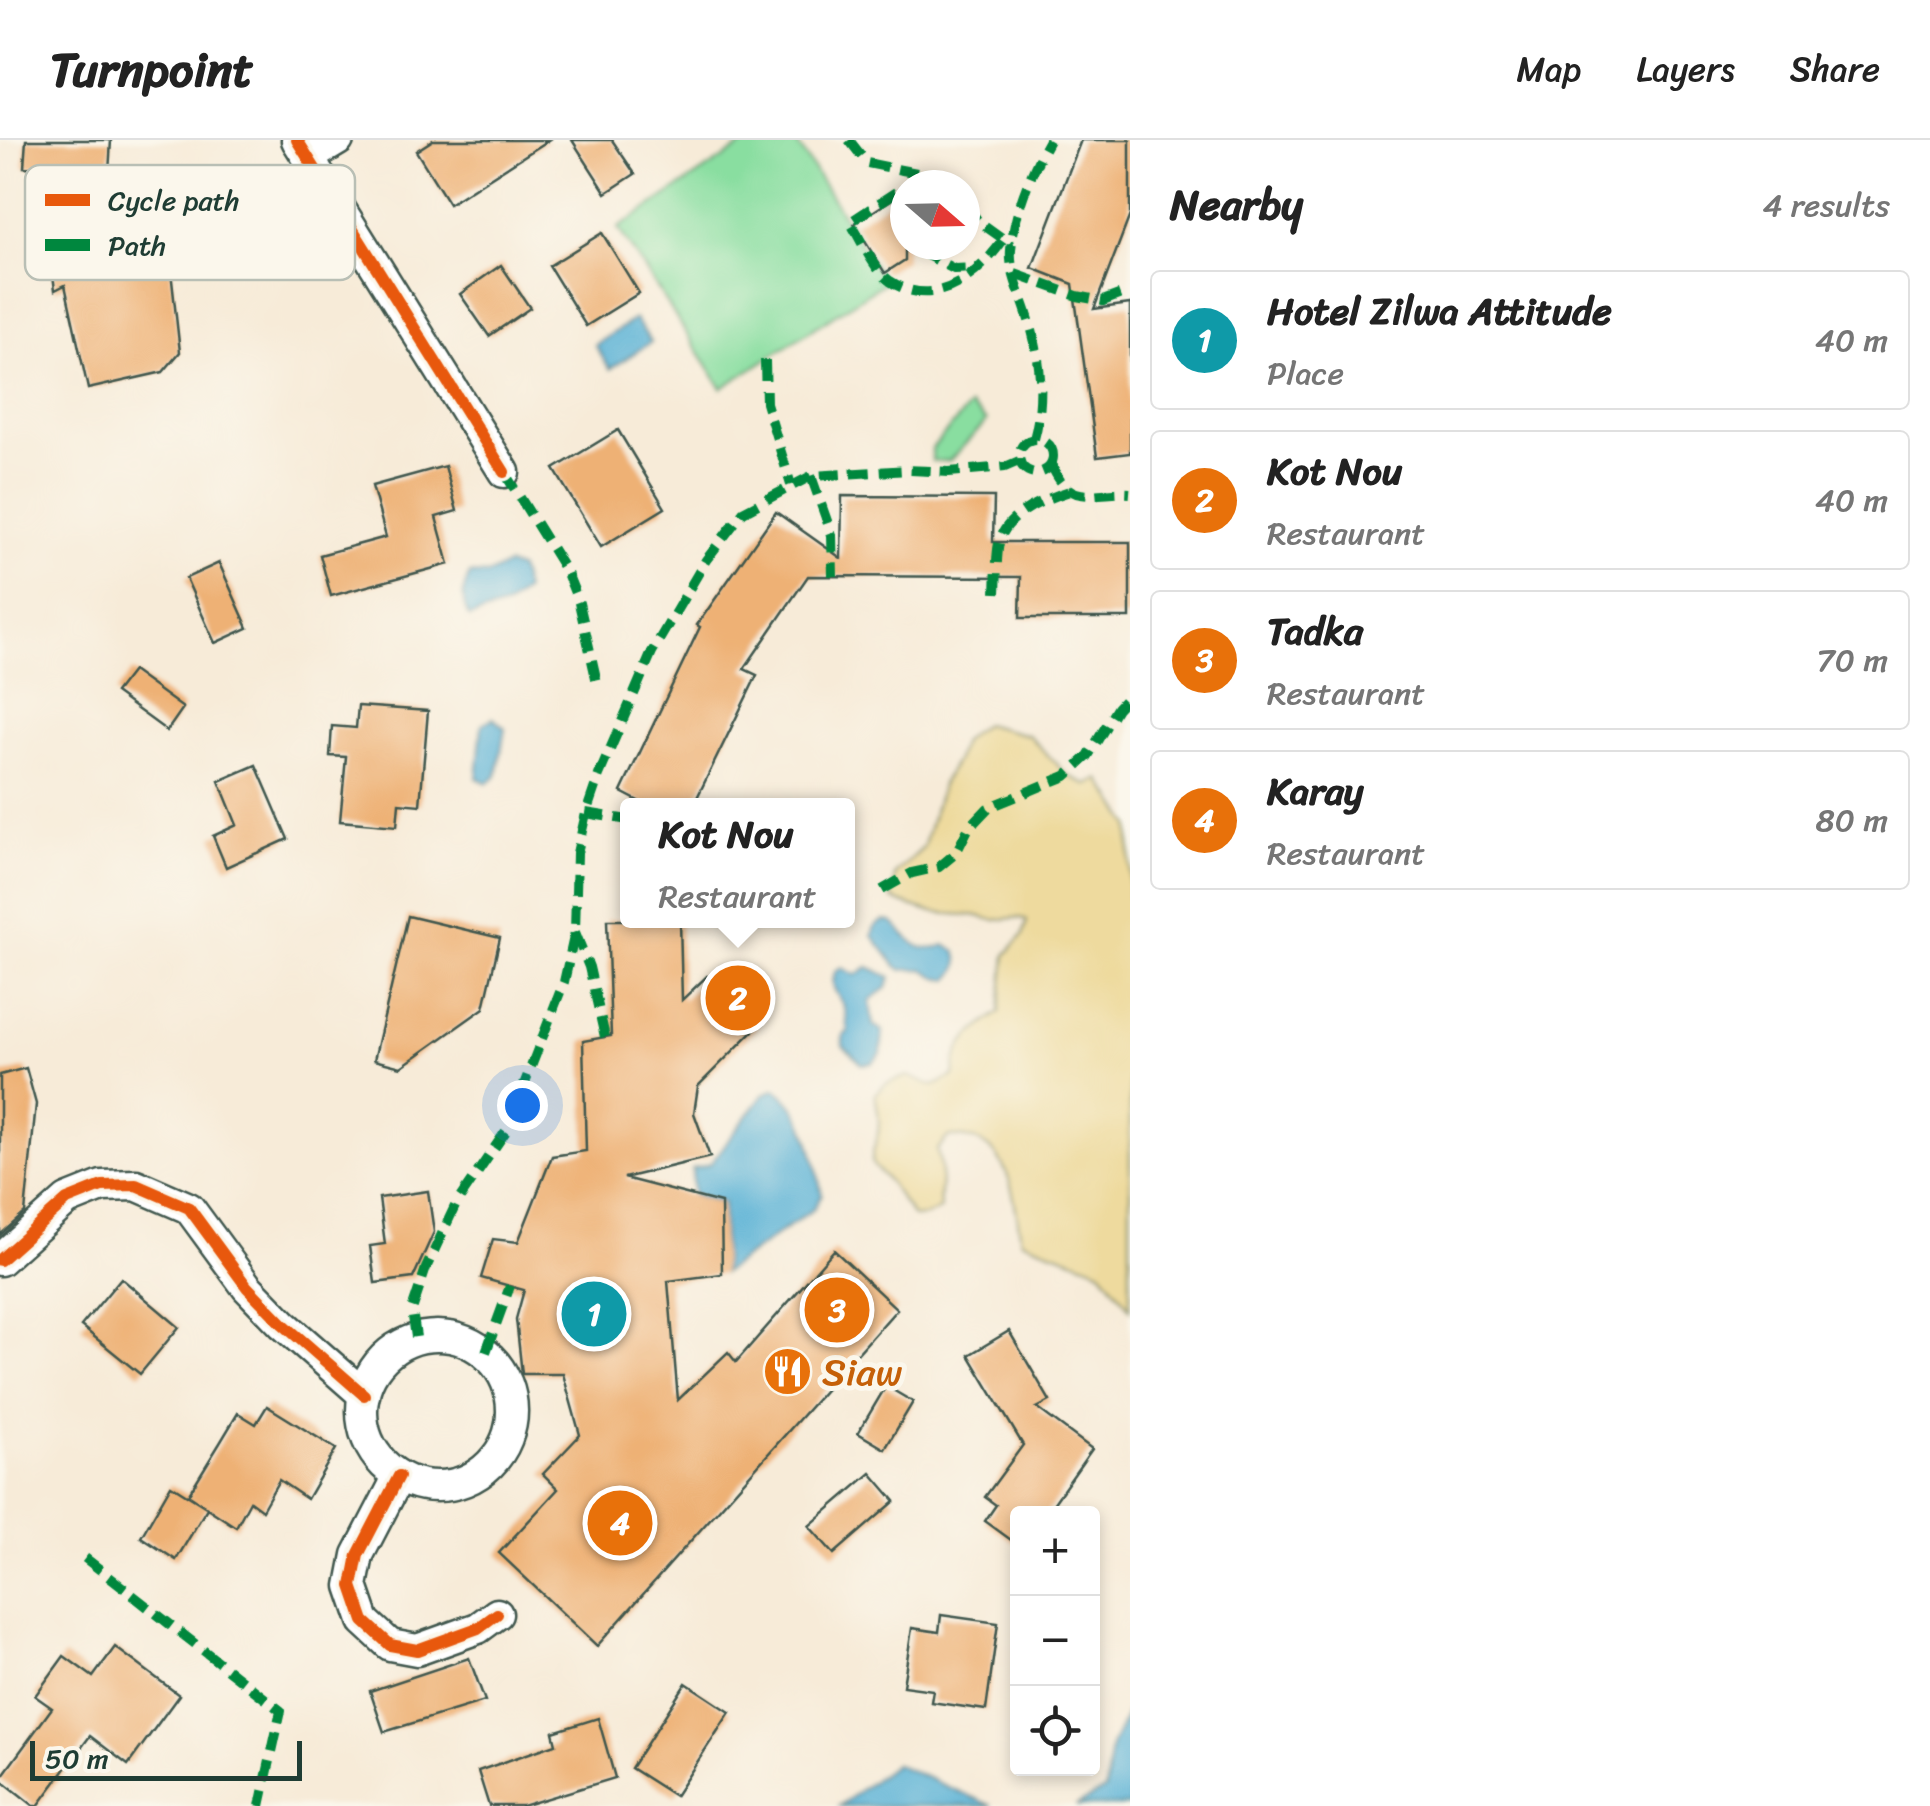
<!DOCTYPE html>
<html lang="en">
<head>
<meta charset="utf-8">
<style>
  body { margin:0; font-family:Sriracha,sans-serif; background:#f2f2f2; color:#222 }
  .controls { position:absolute; right:30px; bottom:30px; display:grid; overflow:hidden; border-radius:10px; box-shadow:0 5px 15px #0003 }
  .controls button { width:90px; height:90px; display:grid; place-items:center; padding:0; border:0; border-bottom:2px solid #e0e0e0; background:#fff; color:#222; font:50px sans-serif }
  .compass { position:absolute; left:890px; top:30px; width:90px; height:90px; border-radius:50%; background:#fff; box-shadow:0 5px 15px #0003; rotate:110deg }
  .scale { position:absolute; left:30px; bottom:25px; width:272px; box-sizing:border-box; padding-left:10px; border:5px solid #1f3d34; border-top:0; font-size:28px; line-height:35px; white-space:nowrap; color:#1f3d34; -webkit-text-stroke:8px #fbf7ec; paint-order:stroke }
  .you { position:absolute; left:522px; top:965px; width:35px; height:35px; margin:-25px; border:8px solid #fff; border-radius:50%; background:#1a73e8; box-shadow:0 0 0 15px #1a73e833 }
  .badge { display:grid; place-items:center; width:65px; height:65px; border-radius:50%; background:#c8321e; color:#fff; font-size:32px; font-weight:700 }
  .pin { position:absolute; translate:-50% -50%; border:5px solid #fff; box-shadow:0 2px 10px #0006 }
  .popup { position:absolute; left:620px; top:658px; width:235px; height:130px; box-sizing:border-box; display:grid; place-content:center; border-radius:10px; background:#fff; filter:drop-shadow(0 2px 8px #0005); font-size:32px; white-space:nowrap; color:#767676 }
  .popup b { font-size:38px; color:#222 }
  .popup::after { content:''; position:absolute; left:50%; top:100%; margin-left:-20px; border:20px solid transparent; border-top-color:#fff }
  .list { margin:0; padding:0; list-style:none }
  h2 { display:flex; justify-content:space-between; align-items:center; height:130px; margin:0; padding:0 40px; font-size:42px }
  h2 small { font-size:32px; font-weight:400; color:#767676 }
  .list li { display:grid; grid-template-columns:65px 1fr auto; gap:30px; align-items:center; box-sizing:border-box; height:140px; margin:0 20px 20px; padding:0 20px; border:2px solid #e0e0e0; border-radius:10px }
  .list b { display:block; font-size:38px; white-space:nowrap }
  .list p { margin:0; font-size:32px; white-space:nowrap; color:#767676 }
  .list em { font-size:32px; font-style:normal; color:#767676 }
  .icon { flex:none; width:55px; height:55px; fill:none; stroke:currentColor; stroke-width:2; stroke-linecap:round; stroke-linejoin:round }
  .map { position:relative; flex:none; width:1130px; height:1666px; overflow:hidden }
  header { display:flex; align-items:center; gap:60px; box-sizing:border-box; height:140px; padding:0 50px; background:#fff; border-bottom:2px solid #e0e0e0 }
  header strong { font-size:48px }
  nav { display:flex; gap:55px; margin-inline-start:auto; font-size:35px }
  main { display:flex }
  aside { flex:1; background:#fff }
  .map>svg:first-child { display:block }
</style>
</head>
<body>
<header>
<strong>Turnpoint</strong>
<nav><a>Map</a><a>Layers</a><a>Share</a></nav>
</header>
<main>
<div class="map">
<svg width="1130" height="1666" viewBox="0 0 1130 1666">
  <rect width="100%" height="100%" fill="#fbf7ec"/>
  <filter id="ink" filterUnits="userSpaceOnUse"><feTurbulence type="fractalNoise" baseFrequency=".01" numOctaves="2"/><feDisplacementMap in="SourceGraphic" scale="20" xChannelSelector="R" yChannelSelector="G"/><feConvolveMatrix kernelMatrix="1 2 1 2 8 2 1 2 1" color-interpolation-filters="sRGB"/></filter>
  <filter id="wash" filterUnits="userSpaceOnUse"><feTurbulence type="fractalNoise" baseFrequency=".0048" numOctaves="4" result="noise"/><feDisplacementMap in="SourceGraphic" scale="40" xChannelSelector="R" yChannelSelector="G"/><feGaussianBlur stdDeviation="2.25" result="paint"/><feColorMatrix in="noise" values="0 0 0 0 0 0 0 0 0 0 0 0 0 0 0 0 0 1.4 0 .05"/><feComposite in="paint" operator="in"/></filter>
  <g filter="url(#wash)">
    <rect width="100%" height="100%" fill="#f7ebd8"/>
    <g fill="#89dea0" stroke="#548e6a" stroke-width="2.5">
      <path d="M751 0H795L885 142 722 248 618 88Z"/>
      <path d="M970 266 987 281 949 321H932V308Z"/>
    </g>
    <path fill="#eeda9e" stroke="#868c69" stroke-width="2.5" d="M984 584 1028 595 1067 635 1088 645 1100 639 1130 685V1168L1100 1129 1021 1100C1013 1052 1010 993 948 997L937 1010C945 1035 938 1044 940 1069L926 1076 913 1077 889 1042 872 1024C871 1013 874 1009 877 998 881 984 878 969 875 954L887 943 908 936 934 946 954 936C957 897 972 895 1000 872L1006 815 1023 795 1027 780C1014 775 1009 780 995 780 987 780 980 775 971 775 935 774 927 773 892 759L895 734 923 708 943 641 956 620 962 601Z"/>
    <g fill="#58b1d5" stroke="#3c7784" stroke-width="2.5">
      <path d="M635 179 651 202 610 229 595 205Z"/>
      <path d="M507 425 519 429 525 450 507 466 469 477C461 462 462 449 470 434L487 435Z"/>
      <path d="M493 578 505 588 497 636 488 643 477 638 482 584Z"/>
      <path d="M883 781 892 782C908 798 920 817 944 805L956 811C961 824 959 829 949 840L938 838 923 829 902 830 896 826 872 795 875 786Z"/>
      <path d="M868 827 891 837 887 848 870 860 873 885 883 891 881 914 872 923 862 924 843 906V895L848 892C846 883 847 873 843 865 836 851 830 848 835 832L842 828 856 835Z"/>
      <path d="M775 949C807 967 815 1021 822 1055L813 1069 723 1133V1063L693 1055 692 1029 710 1024 764 954Z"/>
      <path d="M1130 1567V1666H1076L1105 1650 1111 1606Z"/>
      <path d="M895 1624 992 1666H839Z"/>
    </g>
    <g id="blocks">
      <g fill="#eeb174">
        <path d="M26 0H111L109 33 24 27Z"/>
        <path d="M433 0H549L449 64 416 11Z"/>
        <path d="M572 0H612L635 34 606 53Z"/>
        <path d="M1081 0H1130V75L1094 169 1130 164V313L1097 317 1073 144 1032 128Z"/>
        <path d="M905 51V120L885 133 854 84Z"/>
        <path d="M164 68 180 212 163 232 88 249 65 145 55 150 50 111 66 97 117 91 115 74Z"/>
        <path d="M602 93 639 153 586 186 549 126Z"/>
        <path d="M501 125 530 168 489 196 460 154Z"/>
        <path d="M618 290 665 368 601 407 554 329Z"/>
        <path d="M445 326 457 371 436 377 449 424 331 456 320 415 386 397 372 346Z"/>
        <path d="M842 356 994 357 993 402H1130V478H1020L1021 437 808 436 744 529 757 535 693 666H648L621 652 700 487 697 485 776 372 841 418Z"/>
        <path d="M219 423 248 488 215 503 186 438Z"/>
        <path d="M132 531 183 568 167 591 115 553Z"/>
        <path d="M358 566 428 571 420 665 399 663 397 686 340 681 346 617 330 616 332 586 356 588Z"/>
        <path d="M256 625 288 699 226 727 213 696 237 685 219 641Z"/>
        <path d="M408 776 500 798 484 868 401 927 374 920Z"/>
        <path d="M607 780H680L682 860 707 836 757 887 698 946 694 973 710 1017 624 1038 721 1063 722 1134 668 1141 678 1260 728 1212 736 1222 834 1110 897 1169 597 1506 499 1413 558 1349 543 1334 580 1295 563 1234H522L516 1179 524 1150 481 1138 493 1099 518 1102 552 1016 586 1011 583 901 611 896Z"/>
        <path d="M26 928 36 964 25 1073 0 1095V935Z"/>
        <path d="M428 1051 434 1092 413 1138 375 1143 370 1106 385 1104 379 1058Z"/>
        <path d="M121 1138 179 1187 140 1234 81 1186Z"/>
        <path d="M1009 1191 1050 1261 1037 1268 1092 1309 1046 1374H1018V1405L985 1381 996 1365 985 1357 1023 1305 969 1215Z"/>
        <path d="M886 1246 913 1262 885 1309 858 1293Z"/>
        <path d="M267 1266 336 1309 307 1359 279 1340 262 1370 250 1361 236 1387 207 1368 176 1420 141 1397 171 1345 206 1367 188 1355 220 1303 238 1273 256 1284Z"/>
        <path d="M871 1333 895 1361 834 1414 809 1386Z"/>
        <path d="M941 1475 998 1483 986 1570 931 1562 933 1550 903 1546 912 1488 939 1492Z"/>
        <path d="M115 1507 179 1555 128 1625 90 1596 38 1666H34L0 1639 52 1568 35 1556 64 1516 93 1537Z"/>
        <path d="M469 1518 485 1561 384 1592 370 1551Z"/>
        <path d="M686 1543 730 1572 675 1656 631 1628Z"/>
        <path d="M598 1578 615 1638 522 1666H489L478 1631 556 1604 553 1592Z"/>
      </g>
    </g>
  </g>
  <g filter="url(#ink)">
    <use href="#blocks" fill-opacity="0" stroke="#3f574d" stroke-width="2.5"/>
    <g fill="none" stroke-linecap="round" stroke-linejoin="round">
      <defs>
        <g id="street">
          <path d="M297 0 504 332"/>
          <path d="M308 18 338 0"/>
          <path d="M0 1120 67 1060 102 1046 136 1045 189 1068 247 1147 283 1184 364 1255"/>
          <circle cx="437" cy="1271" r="75"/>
          <path d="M399 1336 358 1415 352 1446 364 1481 390 1505 417 1510 478 1488 497 1474"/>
        </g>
      </defs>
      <use href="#street" stroke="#3f574d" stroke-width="35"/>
      <use href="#street" stroke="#fff" stroke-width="30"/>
      <g stroke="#00873e" stroke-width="10" stroke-dasharray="20 10" stroke-linecap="butt">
        <path d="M849 0 867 23 922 34 946 45"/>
        <path d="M896 52 850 82C861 99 873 129 890 141 935 171 978 136 1003 100"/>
        <path d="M965 64 978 81 1012 105"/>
        <path d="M919 111 954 129 980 128"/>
        <path d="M1015 134 1077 156 1103 161 1124 153"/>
        <path d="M765 220 766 263 791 345"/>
        <circle cx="1036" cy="316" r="17"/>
        <path d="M1034 299C1045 259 1041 217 1028 177 1022 156 1009 132 1011 110 1014 72 1031 32 1049 0"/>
        <path d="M1051 324C1071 370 1093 350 1130 353"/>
        <path d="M504 332 567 433 579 463 598 547"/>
        <path d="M811 336 832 395 833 436"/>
        <path d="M996 453C997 437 996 418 999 403 1006 373 1045 359 1070 351"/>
        <path d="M586 673 628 680"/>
        <path d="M882 750 912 733 939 727 956 713 968 689 988 668 1066 636 1088 616 1117 568 1130 554"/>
        <path d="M575 792 589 827 605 897"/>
        <path d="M416 1197 412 1170 426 1128 456 1064 506 991 564 842 575 792 577 713 586 673 599 635 652 512 706 420 743 372 811 336 908 330 949 332 1005 327 1019 321"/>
        <path d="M486 1212 510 1146"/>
        <path d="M85 1418 281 1571 260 1666"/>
      </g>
      <defs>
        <g id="cycleway">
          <path d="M297 0 504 332"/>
          <path d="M0 1120 67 1060 102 1046 136 1045 189 1068 247 1147 283 1184 364 1255"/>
          <path d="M399 1336 358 1415 352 1446 364 1481 390 1505 417 1510 478 1488 497 1474"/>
        </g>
      </defs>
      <use href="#cycleway" stroke="#fbf7ec" stroke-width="19"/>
      <use href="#cycleway" stroke="#e8590c" stroke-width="12"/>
    </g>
  </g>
  <defs>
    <symbol id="restaurant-disc" viewBox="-11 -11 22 22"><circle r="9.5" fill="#e8710a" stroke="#fbf7ec"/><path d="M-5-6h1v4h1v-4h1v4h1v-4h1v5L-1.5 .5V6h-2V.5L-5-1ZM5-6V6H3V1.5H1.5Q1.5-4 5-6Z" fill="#fff"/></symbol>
  </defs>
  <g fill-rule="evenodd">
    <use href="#restaurant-disc" x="760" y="1204" width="55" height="55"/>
  </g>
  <g text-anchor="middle" stroke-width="10" stroke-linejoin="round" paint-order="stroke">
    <g font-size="38" fill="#c56008" stroke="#fbf7ec" text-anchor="start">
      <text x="822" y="1245">Siaw</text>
    </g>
  </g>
  <rect x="25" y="25" width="330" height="115" rx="15" fill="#fbf7ec" stroke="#b9bfb5" stroke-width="2.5"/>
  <rect x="45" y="54" width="45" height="12" fill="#e8590c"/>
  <rect x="45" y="99" width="45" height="12" fill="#00873e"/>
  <g font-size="28" fill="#1f3d34">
    <text x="108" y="70">Cycle path</text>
    <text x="108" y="115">Path</text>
  </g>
</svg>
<div class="controls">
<button>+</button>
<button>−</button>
<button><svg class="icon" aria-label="locate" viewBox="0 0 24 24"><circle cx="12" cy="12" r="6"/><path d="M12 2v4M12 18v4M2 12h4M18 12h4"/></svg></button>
</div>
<svg class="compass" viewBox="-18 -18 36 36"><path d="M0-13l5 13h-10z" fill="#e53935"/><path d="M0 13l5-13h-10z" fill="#767676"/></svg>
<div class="scale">50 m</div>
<div class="you"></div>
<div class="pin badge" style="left:594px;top:1174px;background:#0f9aa8">1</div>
<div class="pin badge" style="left:738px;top:858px;background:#e8710a">2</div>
<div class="popup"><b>Kot Nou</b>Restaurant</div>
<div class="pin badge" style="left:837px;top:1170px;background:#e8710a">3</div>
<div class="pin badge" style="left:620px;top:1383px;background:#e8710a">4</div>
</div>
<aside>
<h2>Nearby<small>4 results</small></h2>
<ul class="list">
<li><span class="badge" style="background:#0f9aa8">1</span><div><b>Hotel Zilwa Attitude</b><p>Place</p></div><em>40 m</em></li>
<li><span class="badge" style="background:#e8710a">2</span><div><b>Kot Nou</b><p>Restaurant</p></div><em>40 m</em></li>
<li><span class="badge" style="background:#e8710a">3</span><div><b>Tadka</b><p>Restaurant</p></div><em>70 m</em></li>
<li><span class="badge" style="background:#e8710a">4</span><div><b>Karay</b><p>Restaurant</p></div><em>80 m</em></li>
</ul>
</aside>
</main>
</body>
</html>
